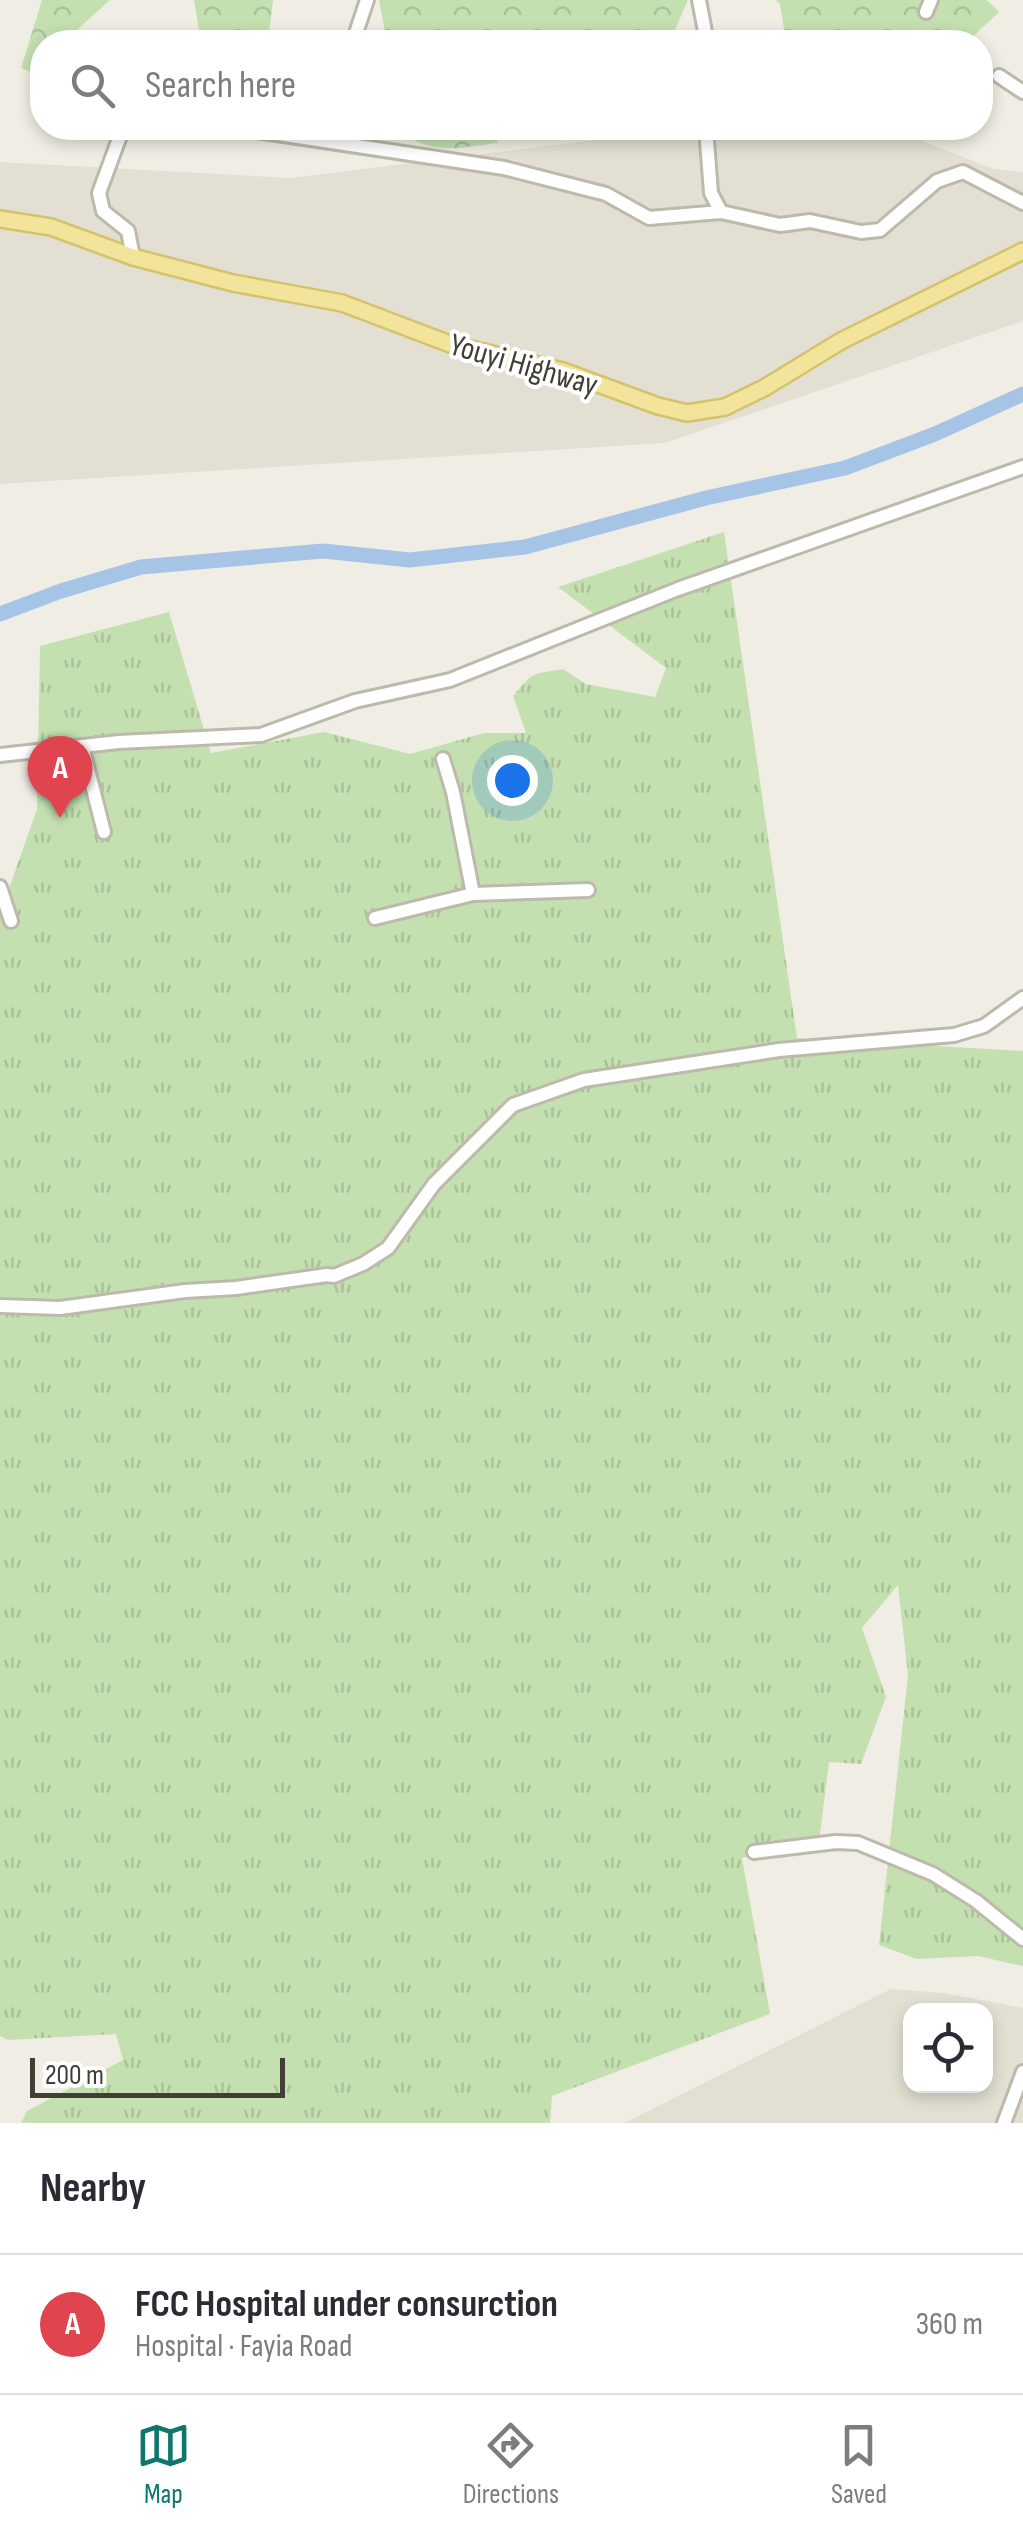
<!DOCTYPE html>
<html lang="en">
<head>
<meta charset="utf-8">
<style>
  body { margin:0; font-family:"Sofia Sans Condensed",sans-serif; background:#f2f2f3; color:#2b2b33 }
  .controls { position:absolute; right:30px; bottom:30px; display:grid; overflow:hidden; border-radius:20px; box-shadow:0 5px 15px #0003 }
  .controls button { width:90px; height:90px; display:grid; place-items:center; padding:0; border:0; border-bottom:2px solid #e1e1e2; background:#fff; color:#2b2b33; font:50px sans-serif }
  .scale { position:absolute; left:30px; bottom:25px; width:255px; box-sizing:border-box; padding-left:10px; border:5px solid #413e35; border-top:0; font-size:28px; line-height:35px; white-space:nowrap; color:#413e35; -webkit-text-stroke:8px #fff; paint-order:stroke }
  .you { position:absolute; left:512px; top:780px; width:35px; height:35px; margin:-25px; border:8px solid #fff; border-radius:50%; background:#1a73e8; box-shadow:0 0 0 15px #1a73e833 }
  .badge { display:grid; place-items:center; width:65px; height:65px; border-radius:50%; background:#0f766e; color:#fff; font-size:32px; font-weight:700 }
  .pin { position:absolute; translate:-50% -82px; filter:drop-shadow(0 2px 5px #0008) }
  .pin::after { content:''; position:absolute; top:52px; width:35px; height:30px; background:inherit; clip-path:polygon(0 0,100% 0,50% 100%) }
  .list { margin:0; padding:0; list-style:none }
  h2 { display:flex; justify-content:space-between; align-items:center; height:130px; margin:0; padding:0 40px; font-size:42px }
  h2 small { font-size:32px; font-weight:400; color:#7c7c81 }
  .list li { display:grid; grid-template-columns:65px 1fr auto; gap:30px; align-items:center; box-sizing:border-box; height:140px; padding:0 40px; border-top:2px solid #e1e1e2 }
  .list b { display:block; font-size:38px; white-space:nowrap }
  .list p { margin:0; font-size:32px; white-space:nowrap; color:#7c7c81 }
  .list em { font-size:32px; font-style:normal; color:#7c7c81 }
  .icon { flex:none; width:55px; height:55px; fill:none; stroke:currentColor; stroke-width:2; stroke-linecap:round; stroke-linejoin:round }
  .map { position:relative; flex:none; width:1023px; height:2123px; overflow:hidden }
  .search { position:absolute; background:#fff; box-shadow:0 5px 15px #0003; left:30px; right:30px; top:30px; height:110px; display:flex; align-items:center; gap:25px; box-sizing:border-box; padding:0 35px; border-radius:40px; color:#7c7c81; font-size:38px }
  .sheet { height:270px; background:#fff }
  nav { display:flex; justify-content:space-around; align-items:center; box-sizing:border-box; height:140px; border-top:2px solid #e1e1e2; background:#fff; font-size:28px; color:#7c7c81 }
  nav a { display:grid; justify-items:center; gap:5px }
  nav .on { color:#0f766e }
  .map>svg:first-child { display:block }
</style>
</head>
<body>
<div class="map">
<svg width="1023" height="2123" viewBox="0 0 1023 2123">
  <defs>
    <pattern id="grass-tufts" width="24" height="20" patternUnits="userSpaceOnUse" patternTransform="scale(2.5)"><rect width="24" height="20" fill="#c4e0b1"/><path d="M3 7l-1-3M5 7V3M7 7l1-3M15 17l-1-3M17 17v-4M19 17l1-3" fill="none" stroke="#aac199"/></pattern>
    <pattern id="forest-crowns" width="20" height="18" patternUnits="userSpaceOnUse" patternTransform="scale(2.5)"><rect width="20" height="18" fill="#c4e0b1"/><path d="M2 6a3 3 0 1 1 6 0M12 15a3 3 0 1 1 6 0" fill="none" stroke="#aac199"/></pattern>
  </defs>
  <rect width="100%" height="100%" fill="#f0eee4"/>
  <g fill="#e3e0d3" fill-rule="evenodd">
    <path d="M690 128H890L994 169 1023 172V321L665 443 0 484V162L291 178Z"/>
    <path d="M891 1989 944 1993 1023 2008V2123H624ZM910 2010H986V2086H910Z"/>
  </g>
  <path fill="url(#grass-tufts)" d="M724 532 797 1038 1023 1051V1966L978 1956 917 1959 879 1945 908 1675 898 1585 862 1628 886 1697 861 1764 829 1762 819 1842 742 1858 770 2014 552 2096 550 2123H21L27 2111 123 2060 116 2034 8 2040 0 2036V914L37 809 40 646 169 612 211 753 324 732 410 754 484 733H526L513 696C535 671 529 675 563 669L586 684 655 697 666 668 558 587Z"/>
  <g fill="url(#forest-crowns)">
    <path d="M42 0H110L80 27 70 42H42V77L21 68Z"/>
    <path d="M194 0H273L268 42H201Z"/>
    <path d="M379 0H688L672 37 673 42H568L555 32 543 42H387Z"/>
    <path d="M776 0H987L999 12 967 42H786L780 4Z"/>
    <path d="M402 128H499L497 143C466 147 424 158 402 128Z"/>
  </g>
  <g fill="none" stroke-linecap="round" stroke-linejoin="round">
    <path stroke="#a6c4e6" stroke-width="15" d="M0 614 61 591 141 567 323 551 410 560 525 547 706 498 845 468 935 434 1023 394"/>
    <defs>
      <g id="minor">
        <path d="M699 0 707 42"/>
        <path d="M926 12 931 0"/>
        <path d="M353 42 367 0"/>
        <path d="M999 76 1023 92"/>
        <path d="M123 128 99 193 103 211 128 231 133 257"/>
        <path d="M237 128 504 168 606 194 649 218 721 212 780 225 810 221 861 232 880 230 937 181 963 172 1023 203"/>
        <path d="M706 128 711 193 721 212"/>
        <path d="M82 746 104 832"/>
        <path d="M0 755 119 742 261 735 355 701 450 680 678 589 1023 467"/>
        <path d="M443 759 453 792 473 894"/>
        <path d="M0 887 11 921"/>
        <path d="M375 918 473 894 588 890"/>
        <path d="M0 1306 60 1308 185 1291 236 1288 327 1275 334 1276 363 1264 388 1248 434 1184 513 1105 584 1080 779 1050 954 1035 984 1026 1023 998"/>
        <path d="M754 1852 836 1842 858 1843 933 1874 976 1901 1023 1939"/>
        <path d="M1004 2123 1023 2072"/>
      </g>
      <path id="major" d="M0 219 51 227 133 257 233 283 342 303 450 344 563 371 658 406 687 413 725 407 764 388 841 341 1023 251"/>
    </defs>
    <use href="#minor" stroke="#bdb9ab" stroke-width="18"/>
    <use href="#major" stroke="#d4c36d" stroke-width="20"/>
    <use href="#minor" stroke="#fff" stroke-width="12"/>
    <use href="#major" stroke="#f2e49b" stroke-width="15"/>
  </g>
  <g text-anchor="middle" stroke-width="8" stroke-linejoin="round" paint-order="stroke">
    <g font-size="32" fill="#413e35" stroke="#fff">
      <text transform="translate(524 364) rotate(16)" y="11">Youyi Highway</text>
    </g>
  </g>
</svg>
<div class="controls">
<button><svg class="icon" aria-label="locate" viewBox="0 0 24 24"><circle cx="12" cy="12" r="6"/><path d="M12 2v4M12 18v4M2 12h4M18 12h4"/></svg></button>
</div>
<div class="scale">200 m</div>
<div class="you"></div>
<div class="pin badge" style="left:60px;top:818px;background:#e0444e">A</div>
<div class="search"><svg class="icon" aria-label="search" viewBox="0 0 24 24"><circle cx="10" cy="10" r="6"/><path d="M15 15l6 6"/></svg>Search here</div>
</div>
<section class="sheet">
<h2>Nearby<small></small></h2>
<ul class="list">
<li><span class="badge" style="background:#e0444e">A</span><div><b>FCC Hospital under consurction</b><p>Hospital · Fayia Road</p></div><em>360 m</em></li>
</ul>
</section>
<nav>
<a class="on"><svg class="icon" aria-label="map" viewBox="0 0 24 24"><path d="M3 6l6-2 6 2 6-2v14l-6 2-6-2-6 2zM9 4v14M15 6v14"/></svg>Map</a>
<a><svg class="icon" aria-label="directions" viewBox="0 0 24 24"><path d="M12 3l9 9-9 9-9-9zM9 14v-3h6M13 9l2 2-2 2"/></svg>Directions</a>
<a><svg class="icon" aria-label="saved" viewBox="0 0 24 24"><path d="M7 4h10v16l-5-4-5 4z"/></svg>Saved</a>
</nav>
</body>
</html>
